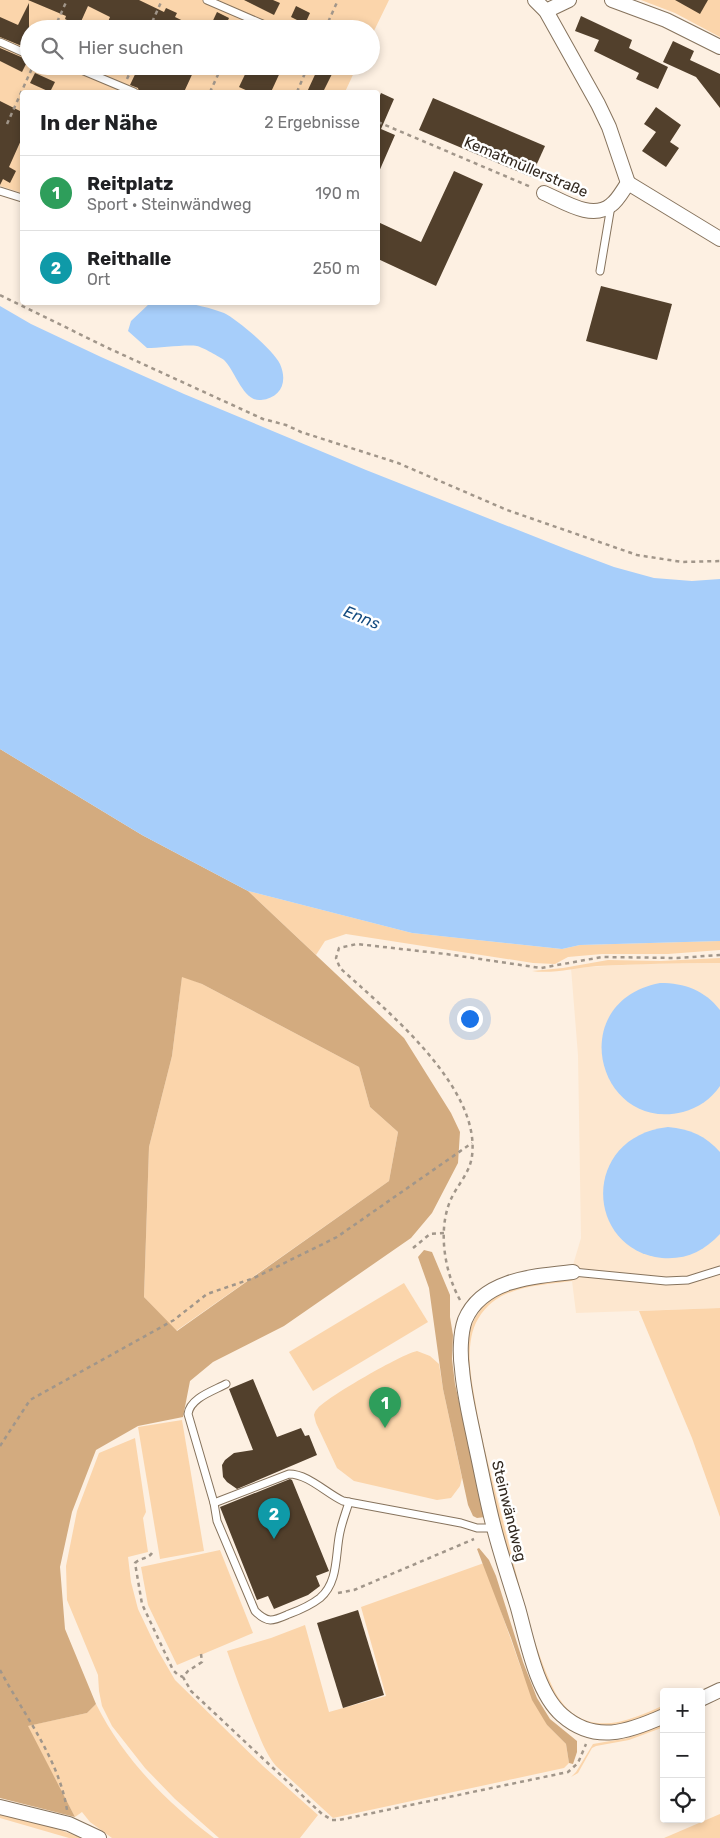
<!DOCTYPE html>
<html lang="de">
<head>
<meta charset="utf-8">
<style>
  body { margin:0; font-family:Rubik,sans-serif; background:#f6f6f6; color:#202124 }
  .controls { position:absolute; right:15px; bottom:15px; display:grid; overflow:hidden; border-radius:5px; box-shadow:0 2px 8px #0003 }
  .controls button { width:45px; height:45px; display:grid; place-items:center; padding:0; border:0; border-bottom:1px solid #e0e0e0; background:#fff; color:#202124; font:25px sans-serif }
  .you { position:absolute; left:469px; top:1018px; width:18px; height:18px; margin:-12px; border:4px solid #fff; border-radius:50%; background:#1a73e8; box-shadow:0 0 0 8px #1a73e833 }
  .badge { display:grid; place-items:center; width:32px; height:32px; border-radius:50%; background:#db2777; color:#fff; font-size:16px; font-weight:700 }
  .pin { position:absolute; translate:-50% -41px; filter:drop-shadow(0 1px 2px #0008) }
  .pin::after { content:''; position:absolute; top:26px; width:18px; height:15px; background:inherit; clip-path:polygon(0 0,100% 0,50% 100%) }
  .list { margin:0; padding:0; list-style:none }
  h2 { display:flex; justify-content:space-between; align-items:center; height:65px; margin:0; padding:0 20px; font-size:21px }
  h2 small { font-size:16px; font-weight:400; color:#757577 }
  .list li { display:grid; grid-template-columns:32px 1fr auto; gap:15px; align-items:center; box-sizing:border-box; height:75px; padding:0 20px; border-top:1px solid #e0e0e0 }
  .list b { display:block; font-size:19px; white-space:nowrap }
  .list p { margin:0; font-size:16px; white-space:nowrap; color:#757577 }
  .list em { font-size:16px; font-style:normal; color:#757577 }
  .icon { flex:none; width:28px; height:28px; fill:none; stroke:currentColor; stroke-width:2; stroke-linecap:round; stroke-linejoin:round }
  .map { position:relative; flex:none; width:720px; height:1838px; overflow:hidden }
  .search { position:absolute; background:#fff; box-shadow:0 2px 8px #0003; left:20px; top:20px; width:360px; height:55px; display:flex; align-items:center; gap:12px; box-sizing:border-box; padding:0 18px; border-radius:28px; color:#757577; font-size:19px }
  .panel { position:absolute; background:#fff; box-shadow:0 2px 8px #0003; left:20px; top:90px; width:360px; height:215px; border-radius:5px }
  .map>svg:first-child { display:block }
</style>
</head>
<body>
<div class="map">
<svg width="720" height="1838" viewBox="0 0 720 1838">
  <rect width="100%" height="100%" fill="#fdf0e2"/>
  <path fill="#fde7cf" d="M720 963V1308L576 1313 572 1281 573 1265 581 1238 578 1055 571 968 642 964Z"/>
  <g fill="#fbd5ab">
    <path d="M0 0H389L371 37V29H29V66H357L345 92H22V193L0 186Z"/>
    <path d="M641 0H720V37L675 13Z"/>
    <path d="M248 891 412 933 562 949 580 945 720 941V950L668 954H602L568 957 555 964 533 963 346 934 325 941 316 955Z"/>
    <path d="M720 958V963C679 963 638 964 597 966 575 968 552 974 532 971L563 968 608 960 661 961Z"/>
    <path d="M182 976 202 984 359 1067 370 1107 398 1132 389 1181 176 1331 144 1297 149 1147 172 1056Z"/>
    <path d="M573 1279 572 1281C538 1286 498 1285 478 1319 470 1332 469 1351 470 1366 471 1378 473 1389 475 1400 482 1445 495 1489 506 1533 519 1583 532 1646 555 1692 559 1699 565 1707 571 1712 600 1735 635 1718 664 1705V1708C632 1722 599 1737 568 1712 559 1704 552 1693 547 1681 539 1661 533 1640 527 1620 512 1573 500 1526 489 1477 480 1439 469 1398 467 1358 466 1345 469 1330 475 1318 495 1284 538 1283 573 1279Z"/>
    <path d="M404 1283 428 1322 313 1391 289 1352Z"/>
    <path d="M720 1308V1517L692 1438 639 1311Z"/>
    <path d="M417 1351 430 1356 439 1364 443 1389 462 1478 460 1486 451 1498 437 1500 354 1481 337 1468 316 1423 314 1415C315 1412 315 1411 318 1408 329 1396 402 1354 417 1351Z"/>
    <path d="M182 1420 204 1551 160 1559 138 1427Z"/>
    <path d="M135 1438 146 1512 143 1518 148 1552 128 1557 131 1582 138 1609 157 1649 175 1680 263 1766 318 1815 300 1838H219L175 1799 145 1768 112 1726 102 1706 99 1691 98 1675 67 1600 66 1566 77 1511 99 1453Z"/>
    <path d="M220 1550 253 1633 177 1665 148 1605 141 1567Z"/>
    <path d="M484 1563 522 1671 547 1725 566 1744 569 1763 564 1768 333 1818 276 1766C265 1753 260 1737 253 1721 244 1698 235 1675 227 1651L271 1638 305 1625 329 1712 386 1696 361 1607Z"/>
    <path d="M96 1704C123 1758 166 1802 214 1838H112L90 1822 82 1812 75 1817 27 1726 87 1713Z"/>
    <path d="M664 1724V1727L629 1740 596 1746 592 1748 578 1773 571 1777 576 1772 593 1744 628 1738Z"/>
    <path d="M0 1814 52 1827 82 1838H69L0 1818Z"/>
    <path d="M720 1814V1838H664Z"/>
  </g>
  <g fill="#d3ab7f" fill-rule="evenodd">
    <path d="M0 749 142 835 248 891 404 1038 451 1113 460 1132 458 1163 432 1213 411 1238 284 1326 213 1362 190 1381 183 1417 138 1426 96 1450 72 1512 60 1567 65 1629 96 1704 87 1713 28 1726 75 1817 0 1798ZM182 977 202 984 359 1067 370 1107 398 1132 389 1181 177 1331 144 1297 149 1147 172 1056Z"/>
    <path d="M424 1250 432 1252 450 1295V1317L453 1335 452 1359 455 1384 485 1517 477 1518 473 1516 468 1505 443 1389 429 1288 418 1257Z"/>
    <path d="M479 1548 489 1560 496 1576 523 1662 537 1698 550 1719 577 1741V1752L573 1764 569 1763 566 1744 547 1725 532 1700 511 1638 477 1549Z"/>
  </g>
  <g fill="#a7cefa">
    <path d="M179 302C194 304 211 308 224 313 237 319 274 351 280 364 288 382 281 398 261 400 243 402 235 370 224 360 220 357 202 347 197 346 188 344 159 348 147 348L128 331 131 321 150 303Z"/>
    <path d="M0 306 31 324 101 357 184 394 366 470 566 549 614 567 654 578 692 581 720 579V941L580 945 562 949 412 933 248 891 142 835 0 749Z"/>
    <path d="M660 983C685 983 704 990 720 1010V1086C711 1099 698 1108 683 1112 598 1133 563 1002 660 983Z"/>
    <path d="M668 1127C690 1129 706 1136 720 1152V1234C704 1251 686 1260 662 1258 585 1250 580 1137 668 1127Z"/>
  </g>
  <g fill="#52402c">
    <path d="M28 0H139L164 12 166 8 177 13 175 17 200 29H105L110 17 88 6 79 26 65 19 66 16Z"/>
    <path d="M244 0H273L280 3 274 15Z"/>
    <path d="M675 0H708L700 14Z"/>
    <path d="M29 3V49L0 37V17L18 25Z"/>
    <path d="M296 6 310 13 305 24 291 17Z"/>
    <path d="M217 12 229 18 224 29H209Z"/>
    <path d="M581 16 632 40 629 48 668 67 658 89 636 79 639 73 594 51 599 40 575 31Z"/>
    <path d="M673 41 694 51 690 60 720 74V108L696 77 663 62Z"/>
    <path d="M0 48 28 60 22 72 0 61Z"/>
    <path d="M139 66H196L184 92H139L138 88 130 85Z"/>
    <path d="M249 66H283L271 92H250L239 87Z"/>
    <path d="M319 66H336L323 92H307Z"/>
    <path d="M35 73 55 82 50 92 30 83Z"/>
    <path d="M381 93 394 99 381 129 395 135 378 174V100Z"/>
    <path d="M433 98 545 146 531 177 419 130Z"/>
    <path d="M0 101 22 112V138L9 167 16 171 10 183 3 179 0 185Z"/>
    <path d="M656 107 681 125 670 142 679 148 666 167 642 151 656 132 644 124Z"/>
    <path d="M454 171 483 184 436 286 378 259V222L421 242Z"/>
    <path d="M601 286 672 304 657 360 586 341Z"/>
    <path d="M253 1379 277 1437 301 1428 305 1436 309 1435 317 1455 237 1489 227 1482 223 1477 222 1465 225 1460 234 1453 253 1450 229 1389Z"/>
    <path d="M290 1479 292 1480 329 1571 316 1576 320 1586 308 1595 274 1609 268 1596 257 1600 220 1507Z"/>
    <path d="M358 1610 384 1695 343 1708 317 1623Z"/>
  </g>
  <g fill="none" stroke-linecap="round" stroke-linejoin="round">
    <defs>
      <g id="lane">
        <path d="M207 0 274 29"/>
        <path d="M0 42 29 55"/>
        <path d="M72 66 134 92"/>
        <path d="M0 191 22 198"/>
        <path d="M600 271 611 206"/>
        <path d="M573 1272 666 1281 688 1280 720 1270"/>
        <path d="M226 1384C213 1391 190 1398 188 1414L214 1503 217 1521 255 1611C268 1624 273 1621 289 1614 300 1610 311 1605 320 1598 339 1582 335 1554 340 1532 342 1522 346 1512 349 1502"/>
        <path d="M214 1503 289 1474C308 1474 326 1493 343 1501L461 1523 477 1528H494"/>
      </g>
      <g id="street">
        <path d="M535 0 546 11 598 104 609 127 628 183"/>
        <path d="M612 0 666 20 720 47"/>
        <path d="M546 11 569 0"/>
        <path d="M628 183 720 239"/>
        <path d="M544 193C563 201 592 221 611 205 618 200 623 190 628 183"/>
        <path d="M573 1272C535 1276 482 1279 465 1320 460 1334 460 1355 462 1369 464 1395 471 1422 476 1447 482 1474 487 1502 494 1528 501 1555 510 1582 518 1608 527 1640 536 1692 562 1715 595 1744 628 1732 664 1716"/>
        <path d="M701 1699 720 1690"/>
        <path d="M0 1807 69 1824 99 1838"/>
      </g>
    </defs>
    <use href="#lane" stroke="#86735d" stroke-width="9"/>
    <use href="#street" stroke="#86735d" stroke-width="16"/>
    <g stroke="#a1968a" stroke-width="2.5" stroke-dasharray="4 4" stroke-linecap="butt">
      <path d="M54 29 67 0"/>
      <path d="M149 29 162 0"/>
      <path d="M325 29 338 0"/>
      <path d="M127 79 133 66"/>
      <path d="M210 92 222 66"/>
      <path d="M297 92 308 66"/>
      <path d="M378 122 531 187"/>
      <path d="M7 124 33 66"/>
      <path d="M0 295 108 348 263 419 286 425 301 432 398 463 507 510 637 555 682 562 720 561"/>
      <path d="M413 1248 430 1234 445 1233"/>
      <path d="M460 1300C444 1271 437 1227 452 1197 459 1183 470 1172 472 1156 481 1087 386 1010 340 968L336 958 339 948 357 944 446 954 541 968 602 957 677 958 720 955"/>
      <path d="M0 1446 30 1400 174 1320 207 1294 254 1278 337 1237 472 1143"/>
      <path d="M152 1553C148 1559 140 1558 135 1563L142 1604 173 1670 178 1675 183 1677"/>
      <path d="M338 1593 354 1590 474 1539"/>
      <path d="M201 1654 202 1662 188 1671 183 1677 191 1691 322 1814 332 1820H339L568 1772 578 1763 586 1744"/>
      <path d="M0 1670C24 1715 59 1759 67 1810"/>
    </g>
    <use href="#lane" stroke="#fff" stroke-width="7"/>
    <use href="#street" stroke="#fff" stroke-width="14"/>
  </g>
  <g text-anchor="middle" stroke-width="5" stroke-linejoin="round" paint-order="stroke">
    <g font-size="15" fill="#322920" stroke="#fff">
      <text transform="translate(526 167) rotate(23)" y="5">Kematmüllerstraße</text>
      <text transform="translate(509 1511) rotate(76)" y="5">Steinwändweg</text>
    </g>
    <g font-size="16" font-style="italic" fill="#154c81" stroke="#fff">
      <text transform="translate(362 617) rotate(22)" y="6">Enns</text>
    </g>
  </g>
</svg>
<div class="controls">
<button>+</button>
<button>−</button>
<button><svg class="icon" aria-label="locate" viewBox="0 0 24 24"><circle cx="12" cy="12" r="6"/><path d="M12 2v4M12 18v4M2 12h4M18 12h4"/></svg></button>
</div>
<div class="you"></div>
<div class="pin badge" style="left:385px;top:1428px;background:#2e9e5b">1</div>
<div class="pin badge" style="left:274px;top:1539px;background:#0f9aa8">2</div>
<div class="search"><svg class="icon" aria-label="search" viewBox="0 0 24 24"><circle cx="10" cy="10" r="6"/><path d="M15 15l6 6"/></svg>Hier suchen</div>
<section class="panel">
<h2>In der Nähe<small>2 Ergebnisse</small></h2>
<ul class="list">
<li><span class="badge" style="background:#2e9e5b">1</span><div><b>Reitplatz</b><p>Sport · Steinwändweg</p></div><em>190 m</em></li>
<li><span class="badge" style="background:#0f9aa8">2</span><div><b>Reithalle</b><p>Ort</p></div><em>250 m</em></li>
</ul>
</section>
</div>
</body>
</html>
